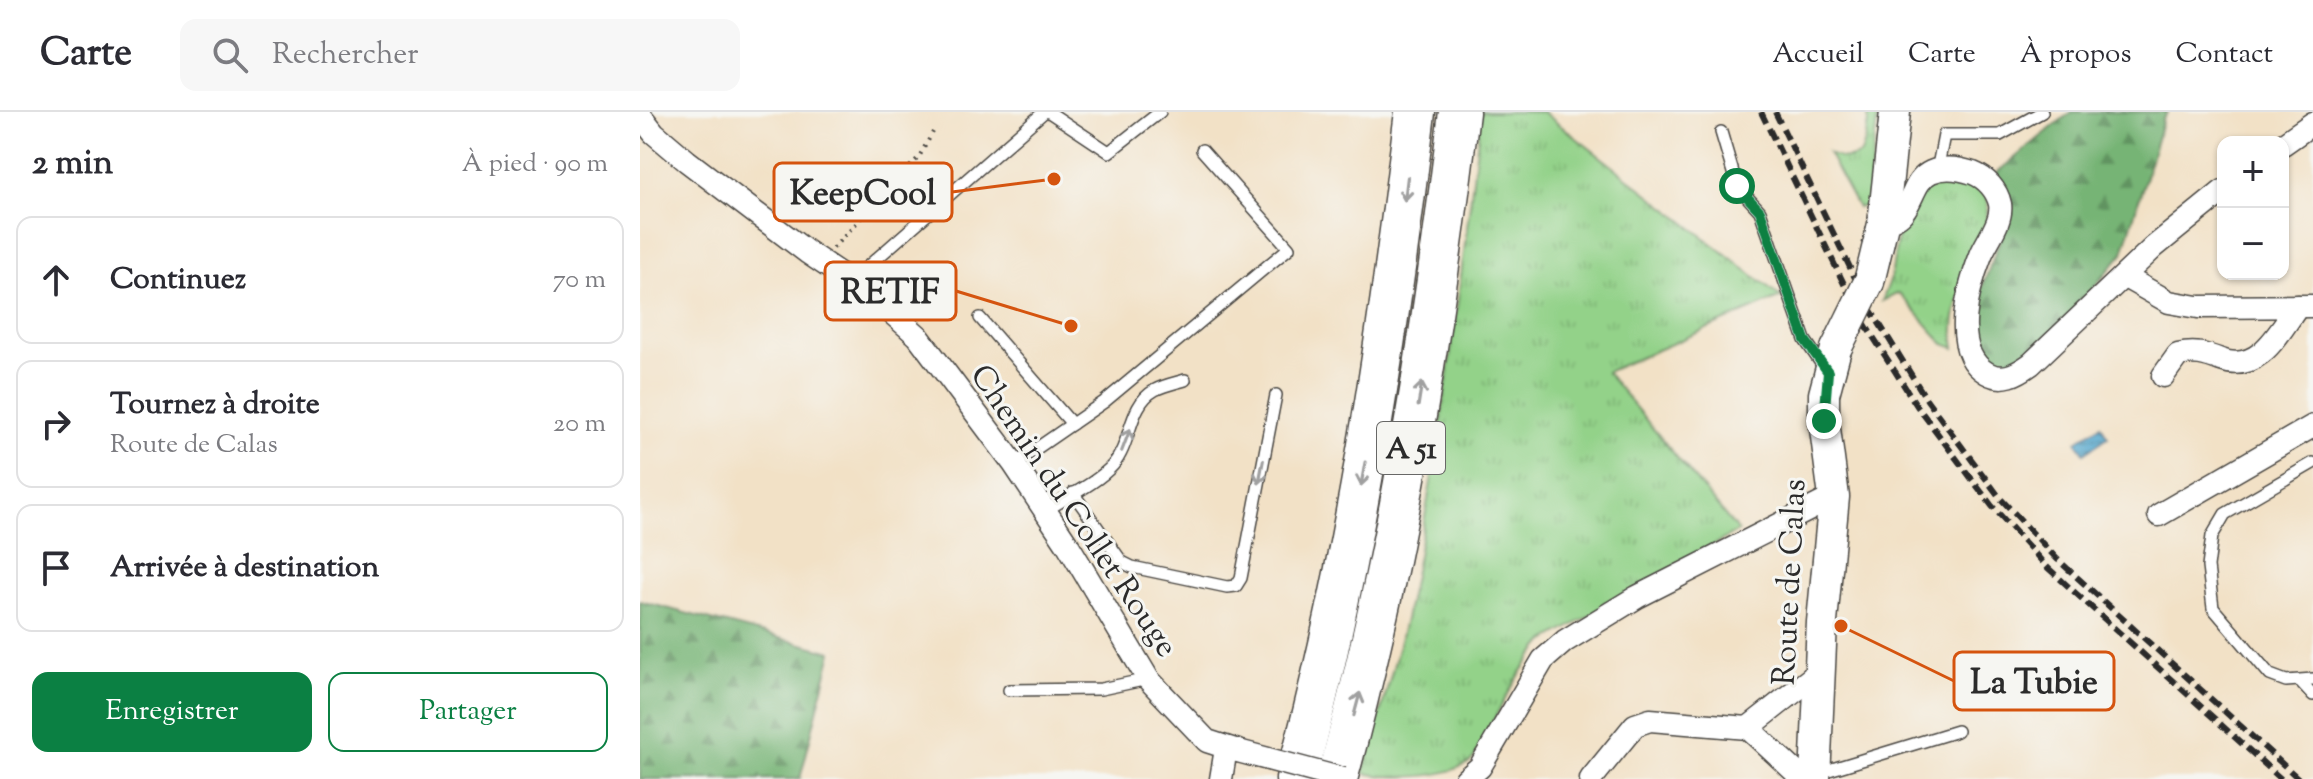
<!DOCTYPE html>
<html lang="fr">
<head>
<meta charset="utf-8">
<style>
  body { margin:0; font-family:"Sorts Mill Goudy",serif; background:#f7f7f7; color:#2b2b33 }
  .controls { position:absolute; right:24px; top:24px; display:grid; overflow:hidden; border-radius:16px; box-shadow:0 2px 6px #0004 }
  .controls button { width:72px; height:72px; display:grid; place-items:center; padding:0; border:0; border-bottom:2px solid #e1e1e2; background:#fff; color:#2b2b33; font:40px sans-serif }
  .stop { position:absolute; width:24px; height:24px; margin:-18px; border:6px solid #0b8043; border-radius:50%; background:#fff }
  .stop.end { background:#0b8043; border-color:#fff; box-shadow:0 2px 8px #0008 }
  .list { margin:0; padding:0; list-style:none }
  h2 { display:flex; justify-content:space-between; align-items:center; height:104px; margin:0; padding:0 32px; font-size:34px }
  h2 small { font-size:26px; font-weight:400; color:#7c7c81 }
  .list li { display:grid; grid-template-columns:52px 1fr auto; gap:24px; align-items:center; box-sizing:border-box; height:128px; margin:0 16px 16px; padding:0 16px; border:2px solid #e1e1e2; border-radius:16px }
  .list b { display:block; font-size:30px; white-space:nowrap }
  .list p { margin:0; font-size:26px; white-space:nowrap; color:#7c7c81 }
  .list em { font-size:26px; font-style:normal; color:#7c7c81 }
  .actions { display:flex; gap:16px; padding:24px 32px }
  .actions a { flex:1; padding:18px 0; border:2px solid #0b8043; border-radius:16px; text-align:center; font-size:28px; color:#0b8043 }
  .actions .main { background:#0b8043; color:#fff }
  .icon { flex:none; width:44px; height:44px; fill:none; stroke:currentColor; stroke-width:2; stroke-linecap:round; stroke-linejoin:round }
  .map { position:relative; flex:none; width:1673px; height:667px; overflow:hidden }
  header { display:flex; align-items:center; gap:48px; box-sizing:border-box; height:112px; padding:0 40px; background:#fff; border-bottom:2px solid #e1e1e2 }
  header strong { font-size:38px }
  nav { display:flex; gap:44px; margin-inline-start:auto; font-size:28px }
  .search { width:560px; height:72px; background:#f7f7f7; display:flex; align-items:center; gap:20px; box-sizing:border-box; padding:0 28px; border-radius:16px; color:#7c7c81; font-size:30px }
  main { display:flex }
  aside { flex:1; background:#fff }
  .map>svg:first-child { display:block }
</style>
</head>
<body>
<header>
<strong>Carte</strong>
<div class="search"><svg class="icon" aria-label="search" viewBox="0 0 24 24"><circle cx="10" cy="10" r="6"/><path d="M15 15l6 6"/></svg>Rechercher</div>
<nav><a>Accueil</a><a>Carte</a><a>À propos</a><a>Contact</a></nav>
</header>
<main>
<aside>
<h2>2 min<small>À pied · 90 m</small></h2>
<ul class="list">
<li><svg class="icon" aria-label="ahead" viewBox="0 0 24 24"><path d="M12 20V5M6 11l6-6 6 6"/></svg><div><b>Continuez</b></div><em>70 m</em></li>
<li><svg class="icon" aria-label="right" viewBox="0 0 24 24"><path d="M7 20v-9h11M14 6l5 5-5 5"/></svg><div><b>Tournez à droite</b><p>Route de Calas</p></div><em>20 m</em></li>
<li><svg class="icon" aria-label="arrive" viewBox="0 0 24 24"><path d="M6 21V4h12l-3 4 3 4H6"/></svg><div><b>Arrivée à destination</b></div></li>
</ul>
<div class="actions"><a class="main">Enregistrer</a><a>Partager</a></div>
</aside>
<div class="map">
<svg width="1673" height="667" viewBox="0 0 1673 667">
  <defs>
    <pattern id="grass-tufts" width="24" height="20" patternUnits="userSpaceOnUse" patternTransform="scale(2)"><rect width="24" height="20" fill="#93d289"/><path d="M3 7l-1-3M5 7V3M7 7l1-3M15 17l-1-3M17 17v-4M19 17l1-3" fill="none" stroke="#7fb476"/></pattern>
    <pattern id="forest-firs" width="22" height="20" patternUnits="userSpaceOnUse" patternTransform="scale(2)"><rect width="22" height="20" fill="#76b475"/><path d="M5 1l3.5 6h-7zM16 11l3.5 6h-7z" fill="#619360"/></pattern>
    <pattern id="water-rules" width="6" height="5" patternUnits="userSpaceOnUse" patternTransform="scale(2)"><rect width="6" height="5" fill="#4fa4cb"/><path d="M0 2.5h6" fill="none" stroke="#4286a5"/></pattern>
  </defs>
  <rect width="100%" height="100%" fill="#f6f6f2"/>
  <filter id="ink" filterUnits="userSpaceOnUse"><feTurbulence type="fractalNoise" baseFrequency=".0125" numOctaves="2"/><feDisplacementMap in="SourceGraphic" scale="16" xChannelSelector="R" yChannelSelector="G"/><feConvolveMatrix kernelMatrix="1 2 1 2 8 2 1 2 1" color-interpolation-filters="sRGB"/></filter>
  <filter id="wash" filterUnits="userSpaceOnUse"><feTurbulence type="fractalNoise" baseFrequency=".006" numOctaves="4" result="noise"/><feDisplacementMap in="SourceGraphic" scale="32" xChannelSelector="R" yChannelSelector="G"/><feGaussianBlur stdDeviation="1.8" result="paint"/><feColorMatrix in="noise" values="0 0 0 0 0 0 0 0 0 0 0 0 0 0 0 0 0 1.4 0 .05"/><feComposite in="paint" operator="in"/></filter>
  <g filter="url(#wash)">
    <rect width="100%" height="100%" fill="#f2e1c6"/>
    <g fill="url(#grass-tufts)" stroke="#5f7e5a" stroke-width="2">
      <path d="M841 0H903L1141 185 966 260 1098 419 904 530C882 555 867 583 851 613 845 623 839 642 830 650 803 667 754 667 723 661 737 609 755 556 766 503 801 337 821 169 841 0Z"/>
      <path d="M1229 0H1238L1227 93 1218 96 1188 41C1200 48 1208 48 1221 42L1226 26Z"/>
      <path d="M1319 62 1346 80C1357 129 1305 179 1315 236L1304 232 1259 181 1242 189 1251 166 1260 109 1289 74 1302 63Z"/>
    </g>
    <g fill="url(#forest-firs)" stroke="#507050" stroke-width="2">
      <path d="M1431 0H1528L1523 7 1483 141 1411 227 1376 253 1363 256 1349 251 1342 241 1333 220V200L1367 109V86L1355 62Z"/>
      <path d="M0 489 192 540 160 667H0Z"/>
    </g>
    <path fill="url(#water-rules)" stroke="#3d687b" stroke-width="2" d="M1461 313 1468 325 1444 341 1437 329Z"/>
  </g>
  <g filter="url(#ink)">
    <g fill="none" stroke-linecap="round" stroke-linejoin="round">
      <defs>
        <g id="lane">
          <path d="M409 0 469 40 520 0"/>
          <path d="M1081 20 1097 74 1120 99 1165 228 1185 257"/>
          <path d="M1297 59 1304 23H1360L1402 0"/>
          <path d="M210 170 404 0"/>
          <path d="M340 206 432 312"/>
          <path d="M1673 351 1585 402 1572 424 1568 455 1573 496 1630 563 1646 569 1673 567"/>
          <path d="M374 352 464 290 649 136 562 38"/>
          <path d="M433 381 482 450 492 455 587 475 596 474 601 466 636 283"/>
          <path d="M405 399C425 386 457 371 473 353 492 331 488 293 515 278 524 273 535 271 545 268"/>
          <path d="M1661 570 1673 583"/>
          <path d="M369 578 461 577 508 567"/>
          <path d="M1179 661 1317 619"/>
        </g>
        <g id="street">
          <path d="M0 3 14 21 47 49 167 140 234 185 278 224 374 352 428 433 508 567 567 629 598 639"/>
          <path d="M1643 32 1673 11"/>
          <path d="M1243 112C1248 109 1256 107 1260 103 1273 92 1273 68 1291 60 1304 54 1321 57 1333 61 1346 66 1357 78 1360 92 1363 109 1347 128 1341 143 1329 174 1309 239 1347 261 1363 270 1377 262 1391 252L1514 135 1583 79"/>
          <path d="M1485 165 1529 190 1558 195 1673 194"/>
          <path d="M1523 264 1538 243C1555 239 1565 242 1581 248 1619 262 1639 220 1658 194"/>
          <path d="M1519 403 1673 314"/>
          <path d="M1108 616 1179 560"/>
          <path d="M581 667 586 637"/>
          <path d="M826 667 840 655 903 548 925 529 997 485 1194 385"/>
          <path d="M951 667 995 613 1010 608 1108 616 1163 667"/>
        </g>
        <g id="secondary">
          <path d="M1229 170 1243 112 1255 0"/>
          <path d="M1175 667 1182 510 1194 385 1184 309V282L1196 237"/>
        </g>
        <g id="highway">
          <path d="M656 667C715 448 748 225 775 0"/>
          <path d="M697 667C757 448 792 225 819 0"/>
        </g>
      </defs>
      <use href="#lane" stroke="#494642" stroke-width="14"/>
      <use href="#street" stroke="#494642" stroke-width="25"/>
      <use href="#secondary" stroke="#494642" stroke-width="33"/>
      <use href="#highway" stroke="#494642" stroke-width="43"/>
      <path stroke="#494642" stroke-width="4" stroke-dasharray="2 6" stroke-linecap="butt" d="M193 136 279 45 293 20"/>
      <use href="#lane" stroke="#fff" stroke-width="11"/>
      <use href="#street" stroke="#fff" stroke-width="22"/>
      <use href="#secondary" stroke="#fff" stroke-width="30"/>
      <use href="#highway" stroke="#fff" stroke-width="40"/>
      <g stroke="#2b2b2b" stroke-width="6" stroke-dasharray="12 6" stroke-linecap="butt">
        <path d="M1121 0 1218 201 1277 294 1352 394 1408 456 1641 667"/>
        <path d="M1135 0 1229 195 1287 288 1361 387 1417 447 1659 667"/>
      </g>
      <defs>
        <path id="street-bridge" d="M598 639 703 667"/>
        <path id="secondary-bridge" d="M1196 237 1229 170"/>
      </defs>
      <use href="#street-bridge" stroke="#494642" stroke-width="25" stroke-linecap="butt"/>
      <use href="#secondary-bridge" stroke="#494642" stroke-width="33" stroke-linecap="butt"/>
      <use href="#street-bridge" stroke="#fff" stroke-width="22"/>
      <use href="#secondary-bridge" stroke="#fff" stroke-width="30"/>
    </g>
    <defs><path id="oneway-shaft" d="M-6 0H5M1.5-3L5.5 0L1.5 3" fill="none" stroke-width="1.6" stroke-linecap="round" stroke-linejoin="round" transform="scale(2)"/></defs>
    <g stroke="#a0a0a0">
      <use href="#oneway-shaft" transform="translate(766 77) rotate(97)"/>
      <use href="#oneway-shaft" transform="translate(780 282) rotate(-81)"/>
      <use href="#oneway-shaft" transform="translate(486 328) rotate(-69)"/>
      <use href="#oneway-shaft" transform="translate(621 360) rotate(101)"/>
      <use href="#oneway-shaft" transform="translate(723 362) rotate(100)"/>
      <use href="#oneway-shaft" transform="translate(717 592) rotate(-75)"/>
    </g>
  </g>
  <g fill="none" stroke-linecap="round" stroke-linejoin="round" filter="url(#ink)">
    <path stroke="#0b8043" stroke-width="10" d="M1097 74 1120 99 1165 228 1188 260 1184 309"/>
  </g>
  <g text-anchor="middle" stroke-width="6" stroke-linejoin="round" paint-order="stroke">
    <rect fill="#f6f6f2" stroke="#686867" stroke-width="2" x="737" y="310" width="68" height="52" rx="6"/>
    <g font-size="30" font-weight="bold" fill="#2b2b2b">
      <text x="771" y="346">A 51</text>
    </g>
    <g font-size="32" fill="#2b2b2b" stroke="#f6f6f2">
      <text transform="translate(435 398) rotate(56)" y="11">Chemin du Collet Rouge</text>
      <text transform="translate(1148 470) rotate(-87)" y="11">Route de Calas</text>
    </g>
  </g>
  <path fill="none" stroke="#d5540f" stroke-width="3" d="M414 67L312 80M431 214L316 179M1201 514L1314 569"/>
  <g fill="#d5540f" stroke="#f6f6f2" stroke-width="3">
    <circle cx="414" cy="67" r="8"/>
    <circle cx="431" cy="214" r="8"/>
    <circle cx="1201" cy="514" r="8"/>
  </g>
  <g fill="#f6f6f2" stroke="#d5540f" stroke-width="3">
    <rect x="134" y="51" width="178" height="58" rx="8"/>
    <rect x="185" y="150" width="131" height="58" rx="8"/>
    <rect x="1314" y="540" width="160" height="58" rx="8"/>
  </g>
  <g font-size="34" text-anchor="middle" font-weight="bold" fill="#2b2b2b">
    <text x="223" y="92">KeepCool</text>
    <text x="250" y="191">RETIF</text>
    <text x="1394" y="581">La Tubie</text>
  </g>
</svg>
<div class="controls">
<button>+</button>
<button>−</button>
</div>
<div class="stop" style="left:1097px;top:74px"></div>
<div class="stop end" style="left:1184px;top:309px"></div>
</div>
</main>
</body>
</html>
